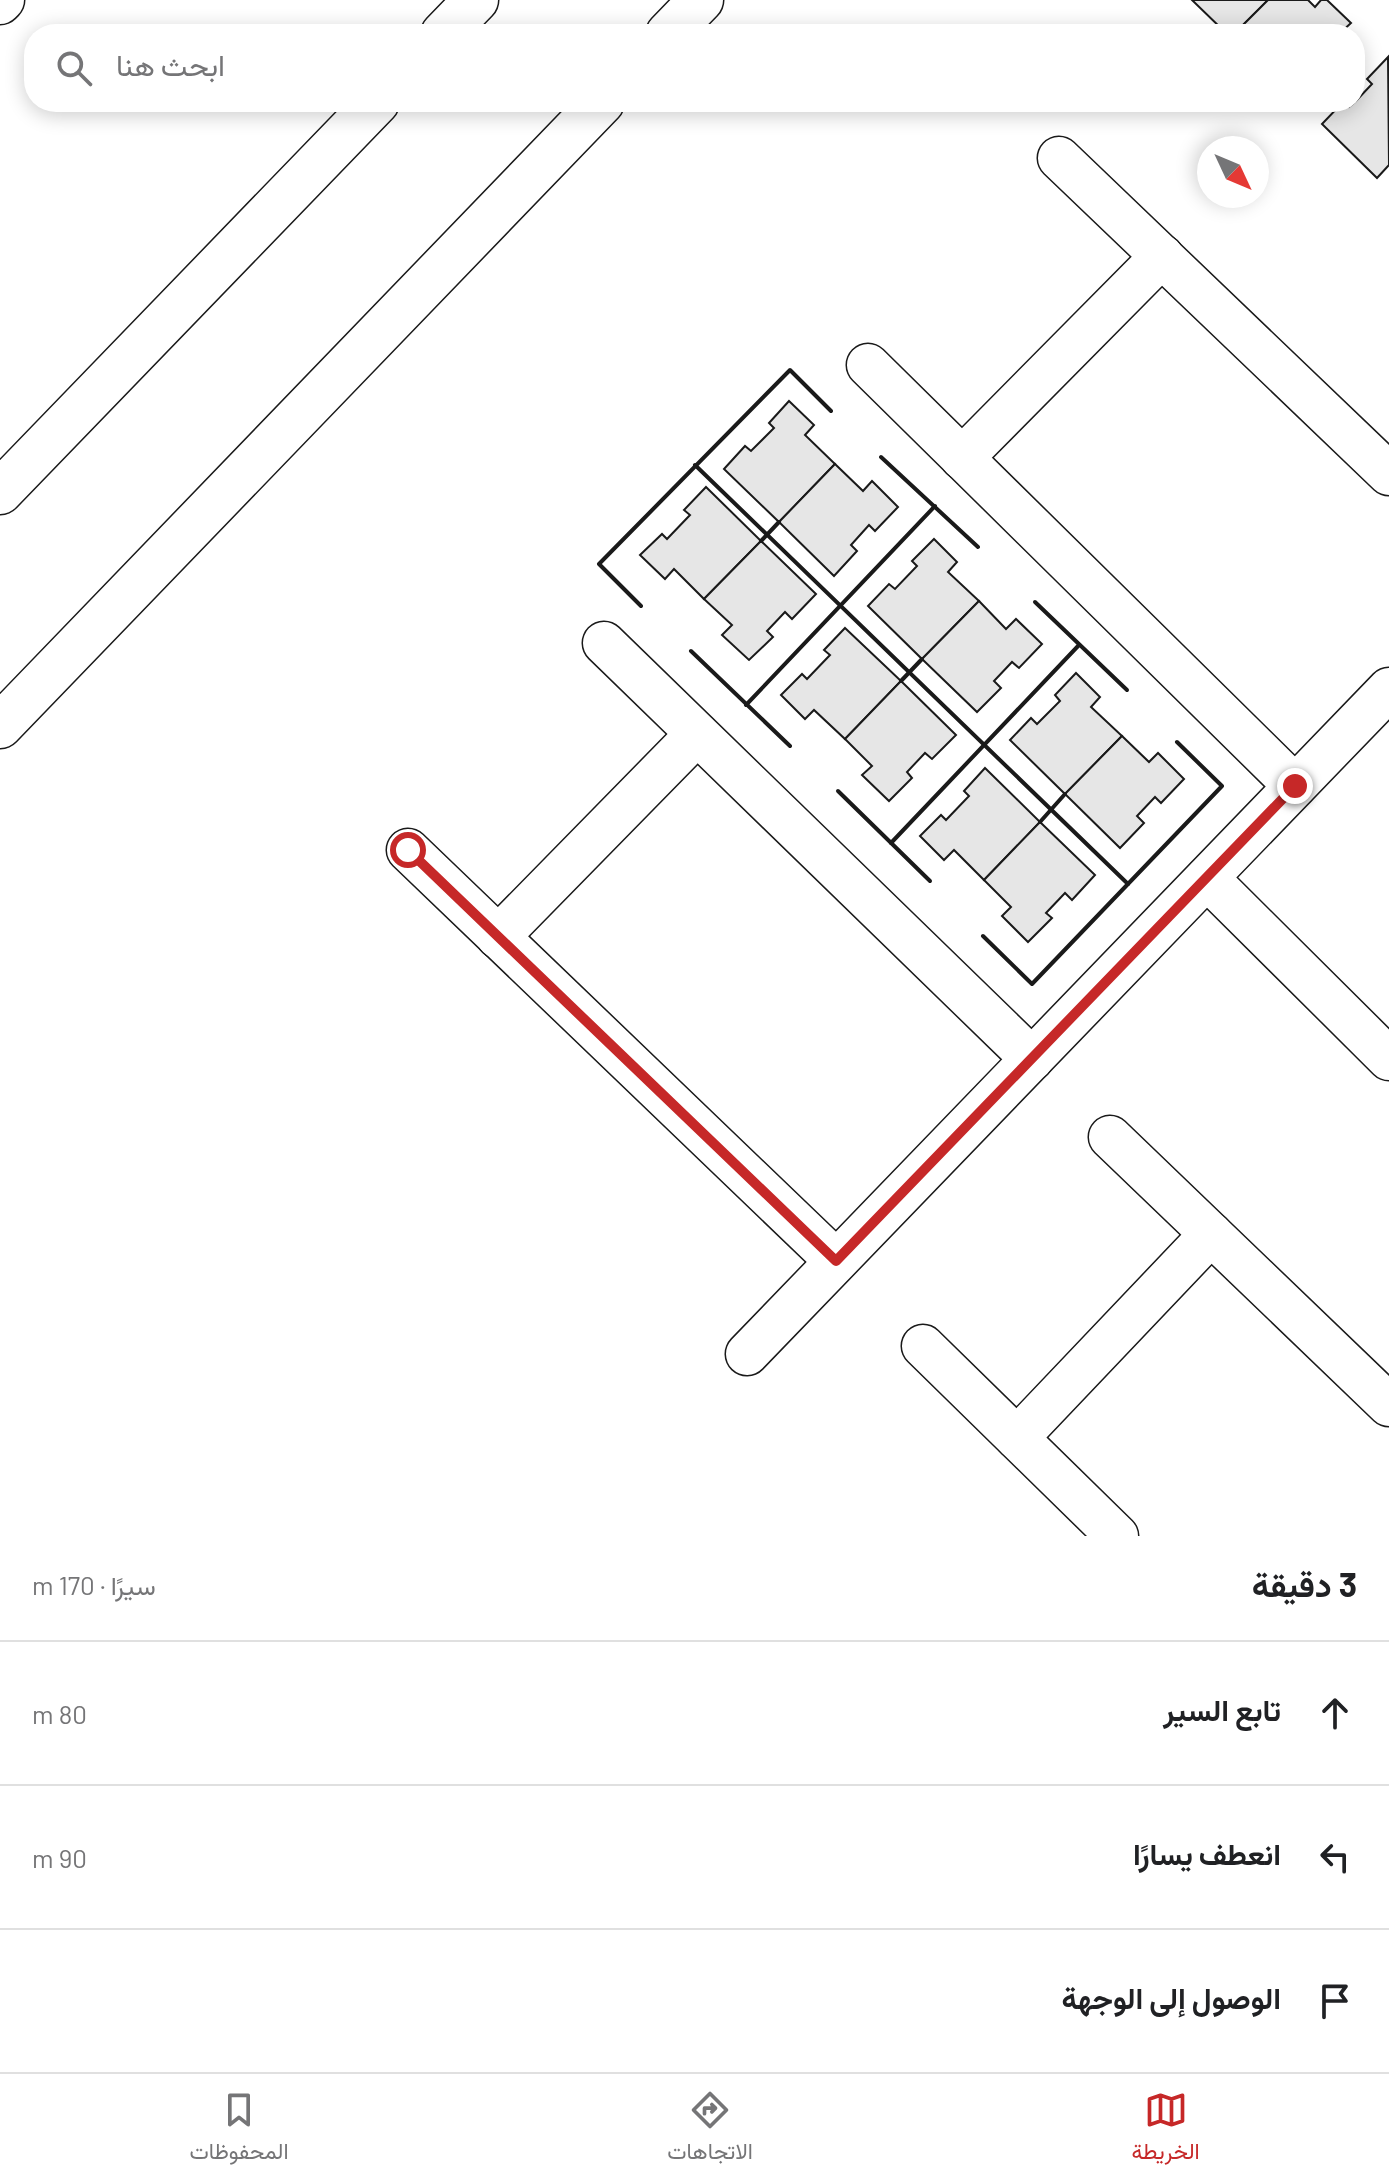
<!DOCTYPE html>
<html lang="ar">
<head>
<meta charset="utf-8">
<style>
  body { margin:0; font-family:Barlow,Vazirmatn,sans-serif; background:#f6f6f6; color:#202124; direction:rtl }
  .compass { position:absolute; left:1197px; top:136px; width:72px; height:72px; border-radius:50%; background:#fff; box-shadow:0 4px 20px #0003; rotate:134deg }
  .stop { position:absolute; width:24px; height:24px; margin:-18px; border:6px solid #c62828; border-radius:50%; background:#fff }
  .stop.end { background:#c62828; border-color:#fff; box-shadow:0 2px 8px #0008 }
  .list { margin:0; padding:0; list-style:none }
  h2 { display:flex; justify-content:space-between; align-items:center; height:104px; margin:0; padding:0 32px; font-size:34px }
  h2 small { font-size:26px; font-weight:400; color:#757577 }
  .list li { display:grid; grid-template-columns:52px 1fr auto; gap:24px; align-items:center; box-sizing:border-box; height:144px; padding:0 32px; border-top:2px solid #e0e0e0 }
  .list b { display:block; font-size:30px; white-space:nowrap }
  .list em { font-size:26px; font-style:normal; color:#757577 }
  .icon { flex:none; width:44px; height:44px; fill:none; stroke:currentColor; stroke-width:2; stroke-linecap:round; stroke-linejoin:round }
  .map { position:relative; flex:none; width:1389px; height:1536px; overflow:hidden; direction:ltr }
  .search { position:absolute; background:#fff; box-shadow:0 4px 20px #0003; left:24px; right:24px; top:24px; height:88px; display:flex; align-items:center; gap:20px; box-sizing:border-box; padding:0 28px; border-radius:32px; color:#757577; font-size:30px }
  .sheet { height:536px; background:#fff }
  nav { display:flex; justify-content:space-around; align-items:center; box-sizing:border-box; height:112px; border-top:2px solid #e0e0e0; background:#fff; font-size:22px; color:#757577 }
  nav a { display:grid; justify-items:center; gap:4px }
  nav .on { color:#c62828 }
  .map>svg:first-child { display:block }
</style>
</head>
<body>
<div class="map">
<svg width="1389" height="1536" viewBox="0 0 1389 1536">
  <rect width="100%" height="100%" fill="#fff"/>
  <g fill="#e6e6e6" stroke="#1a1a1a" stroke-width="2">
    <path d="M1192 0H1268L1234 34H1227Z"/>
    <path d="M1268 0H1308L1315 7 1321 0H1327L1351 23 1339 34H1234Z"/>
    <path d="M1388 57 1389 165 1377 178 1322 124 1343 102 1349 107 1355 102 1372 84 1367 79Z"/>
    <path d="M789 401 814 425 805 435 835 464 779 522 724 469 745 446 751 451 774 428 769 423Z"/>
    <path d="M835 464 863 491 872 481 898 507 875 531 869 525 851 545 857 551 834 576 779 522Z"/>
    <path d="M706 487 761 541 704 599 674 569 665 579 640 555 662 534 667 539 690 515 684 510Z"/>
    <path d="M934 539 957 562 948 572 979 601 922 659 868 606 889 584 895 589 917 566 912 561Z"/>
    <path d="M761 541 816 594 792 619 785 612 767 631 773 637 749 660 722 635 732 625 704 599Z"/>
    <path d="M979 601 1006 629 1016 619 1042 644 1019 668 1012 662 994 681 1001 688 977 712 922 659Z"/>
    <path d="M845 628 901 681 845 739 814 710 805 719 781 695 802 674 807 679 830 655 824 650Z"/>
    <path d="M1076 673 1100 697 1091 707 1122 736 1065 794 1010 740 1031 718 1037 724 1060 701 1055 695Z"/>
    <path d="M901 681 956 735 932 759 925 753 907 772 912 778 889 801 862 775 872 766 845 739Z"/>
    <path d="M1122 736 1149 762 1158 753 1184 779 1161 803 1155 797 1137 816 1144 823 1120 848 1065 794Z"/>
    <path d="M985 768 1040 822 984 880 954 850 944 860 920 836 941 815 946 820 969 796 964 791Z"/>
    <path d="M1040 822 1095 875 1072 900 1065 893 1046 913 1052 918 1028 942 1002 916 1011 907 984 880Z"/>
  </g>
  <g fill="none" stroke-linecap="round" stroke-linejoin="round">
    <defs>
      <g id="minor">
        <path d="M0 3 3 0"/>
        <path d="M1059 158 1389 474"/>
        <path d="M868 365 1295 786"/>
        <path d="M962 458 1162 256"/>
        <path d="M604 643 1032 1059"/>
        <path d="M408 850 836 1261"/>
        <path d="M1207 878 1389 1059"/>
        <path d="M498 937 697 734"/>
        <path d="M1110 1137 1389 1405"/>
        <path d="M923 1346 1117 1536"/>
        <path d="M747 1354 1389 689"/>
        <path d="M1017 1438 1211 1234"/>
      </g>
      <g id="secondary">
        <path d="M443 34 476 0"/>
        <path d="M668 34 701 0"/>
        <path d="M0 492 377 102"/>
        <path d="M0 726 602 102"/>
      </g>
    </defs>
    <use href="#minor" stroke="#1a1a1a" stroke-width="45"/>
    <use href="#secondary" stroke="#1a1a1a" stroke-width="47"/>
    <use href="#minor" stroke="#fff" stroke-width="42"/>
    <use href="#secondary" stroke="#fff" stroke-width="44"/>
    <g stroke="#1a1a1a" stroke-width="4">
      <path d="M881 457 978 547"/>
      <path d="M695 465 1128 884"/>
      <path d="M761 541 779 522"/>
      <path d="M1035 602 1127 690"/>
      <path d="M641 606 599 564 790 370 831 411"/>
      <path d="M691 651 790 746"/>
      <path d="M901 681 922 659"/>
      <path d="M746 705 935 506"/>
      <path d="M838 791 930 881"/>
      <path d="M1040 822 1065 794"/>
      <path d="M891 843 1079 645"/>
      <path d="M983 936 1032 984 1222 786 1177 742"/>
    </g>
  </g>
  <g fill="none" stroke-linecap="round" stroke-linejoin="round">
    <path stroke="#c62828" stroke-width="10" d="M408 850 836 1261 1295 786"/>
  </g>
</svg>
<svg class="compass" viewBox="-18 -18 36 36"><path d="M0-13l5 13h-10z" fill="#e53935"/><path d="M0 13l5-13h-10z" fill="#757577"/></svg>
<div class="stop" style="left:408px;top:850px"></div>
<div class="stop end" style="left:1295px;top:786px"></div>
<div class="search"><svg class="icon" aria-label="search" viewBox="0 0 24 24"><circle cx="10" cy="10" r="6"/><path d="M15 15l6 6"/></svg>ابحث هنا</div>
</div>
<section class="sheet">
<h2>3 دقيقة<small>سيرًا · 170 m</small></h2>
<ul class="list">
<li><svg class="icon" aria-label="ahead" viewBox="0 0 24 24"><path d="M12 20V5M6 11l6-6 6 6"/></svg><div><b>تابع السير</b></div><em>80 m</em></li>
<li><svg class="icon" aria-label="left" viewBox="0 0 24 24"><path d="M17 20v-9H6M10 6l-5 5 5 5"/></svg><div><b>انعطف يسارًا</b></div><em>90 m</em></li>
<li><svg class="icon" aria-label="arrive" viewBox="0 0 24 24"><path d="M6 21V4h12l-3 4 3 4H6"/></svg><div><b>الوصول إلى الوجهة</b></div></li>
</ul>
</section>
<nav>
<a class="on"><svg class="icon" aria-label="map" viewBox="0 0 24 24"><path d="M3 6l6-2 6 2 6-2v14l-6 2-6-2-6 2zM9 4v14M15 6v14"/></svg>الخريطة</a>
<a><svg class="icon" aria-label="directions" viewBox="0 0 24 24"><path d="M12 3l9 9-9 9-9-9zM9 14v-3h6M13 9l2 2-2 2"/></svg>الاتجاهات</a>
<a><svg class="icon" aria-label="saved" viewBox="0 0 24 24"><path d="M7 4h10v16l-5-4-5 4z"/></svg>المحفوظات</a>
</nav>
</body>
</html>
